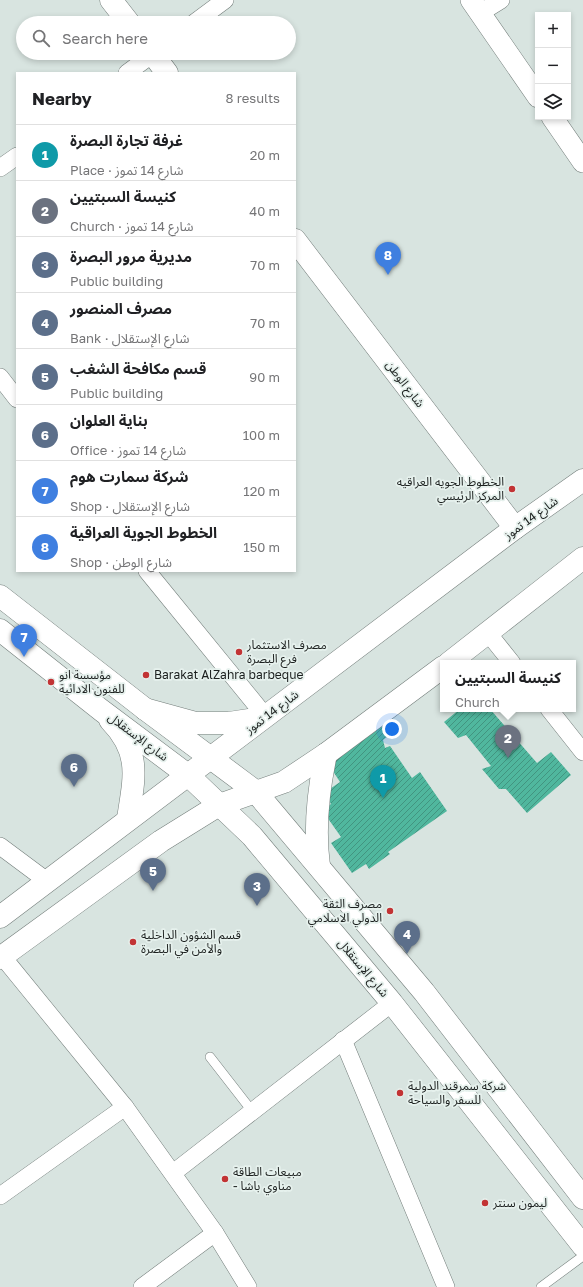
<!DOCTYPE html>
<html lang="en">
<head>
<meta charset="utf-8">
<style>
  body { margin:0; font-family:"Golos Text","Noto Sans Arabic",sans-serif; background:#f6f6f6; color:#202124 }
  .controls { position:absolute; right:12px; top:12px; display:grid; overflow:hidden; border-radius:0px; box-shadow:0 2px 6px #0003 }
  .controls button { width:36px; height:36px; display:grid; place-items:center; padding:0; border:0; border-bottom:1px solid #e0e0e0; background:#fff; color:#202124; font:20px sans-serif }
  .you { position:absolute; left:392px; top:729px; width:14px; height:14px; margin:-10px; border:3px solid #fff; border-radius:50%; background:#1a73e8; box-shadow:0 0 0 6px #1a73e833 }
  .badge { display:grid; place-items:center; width:26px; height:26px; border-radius:50%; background:#2563eb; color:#fff; font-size:13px; font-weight:700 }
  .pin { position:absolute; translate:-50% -33px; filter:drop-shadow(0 1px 2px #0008) }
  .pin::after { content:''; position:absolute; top:21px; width:14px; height:12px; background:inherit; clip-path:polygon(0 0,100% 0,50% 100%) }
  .popup { position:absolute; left:440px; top:660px; width:136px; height:52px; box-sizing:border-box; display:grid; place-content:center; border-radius:0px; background:#fff; filter:drop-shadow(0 1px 3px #0005); font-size:13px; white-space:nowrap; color:#757577 }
  .popup b { font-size:15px; color:#202124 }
  .popup::after { content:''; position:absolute; left:50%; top:100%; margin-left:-8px; border:8px solid transparent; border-top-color:#fff }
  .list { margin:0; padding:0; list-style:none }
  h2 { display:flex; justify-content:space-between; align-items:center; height:52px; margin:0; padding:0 16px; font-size:17px }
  h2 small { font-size:13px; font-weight:400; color:#757577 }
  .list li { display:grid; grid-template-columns:26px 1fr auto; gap:12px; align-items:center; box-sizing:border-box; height:56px; padding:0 16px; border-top:1px solid #e0e0e0 }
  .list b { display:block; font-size:15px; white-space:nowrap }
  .list p { margin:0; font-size:13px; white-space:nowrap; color:#757577 }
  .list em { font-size:13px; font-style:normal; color:#757577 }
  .icon { flex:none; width:22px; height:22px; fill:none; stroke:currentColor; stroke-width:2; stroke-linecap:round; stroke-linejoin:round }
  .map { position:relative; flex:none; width:583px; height:1287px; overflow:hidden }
  .search { position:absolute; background:#fff; box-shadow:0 2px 6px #0003; left:16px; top:16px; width:280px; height:44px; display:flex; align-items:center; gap:10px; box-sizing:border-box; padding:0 14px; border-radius:22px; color:#757577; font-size:15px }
  .panel { position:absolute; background:#fff; box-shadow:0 2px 6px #0003; left:16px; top:72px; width:280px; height:500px; border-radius:0px }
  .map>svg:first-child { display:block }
</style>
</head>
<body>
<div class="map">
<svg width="583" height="1287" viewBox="0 0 583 1287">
  <defs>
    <pattern id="building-hatch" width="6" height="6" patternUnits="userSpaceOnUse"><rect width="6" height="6" fill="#50b79e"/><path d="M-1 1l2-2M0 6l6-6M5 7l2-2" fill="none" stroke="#429480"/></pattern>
  </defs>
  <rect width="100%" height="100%" fill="#d8e4e0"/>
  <g fill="url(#building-hatch)">
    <path d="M460 709H490L537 763 551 752 571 775 527 813 506 789H499L482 769 491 766 466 735 458 738 444 722Z"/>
    <path d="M381 725 388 736 383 740 385 748 390 746 412 778 420 772 447 811 388 852 390 854 369 869 366 864 352 873 331 843 341 837 322 810 331 804 324 793 340 782 327 762Z"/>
  </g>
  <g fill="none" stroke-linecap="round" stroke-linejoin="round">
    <defs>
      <g id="service">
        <path d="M210 1057 252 1111"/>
        <path d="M541 1287 583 1256"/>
      </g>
      <g id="minor">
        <path d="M480 13 501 0"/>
        <path d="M194 23 225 0"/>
        <path d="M127 73 154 53"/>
        <path d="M0 168 17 156"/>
        <path d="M0 377 17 399"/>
        <path d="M147 571 266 717"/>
        <path d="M488 633 512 663"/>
        <path d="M549 709 583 752"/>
        <path d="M0 846 47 881"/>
        <path d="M2 956 125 1107 215 1233 248 1287"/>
        <path d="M343 1040 446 1287"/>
        <path d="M173 1173 392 1003"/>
        <path d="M0 1196 125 1107"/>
        <path d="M142 1287 215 1233"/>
      </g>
      <g id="tertiary">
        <path d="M471 0 538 97"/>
        <path d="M552 117 583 162"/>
      </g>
      <g id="secondary">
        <path d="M111 0 129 23"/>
        <path d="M152 53 167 73"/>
        <path d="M295 240 515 528"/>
        <path d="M449 663 583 558"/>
        <path d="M145 709 196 723H229L262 718"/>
        <path d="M110 720C142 753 134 778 128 819"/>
        <path d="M319 866C314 828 318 791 326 754"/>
        <path d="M0 917 515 528 583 480"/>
        <path d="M0 958 161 841 219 805 284 782 326 754 443 667"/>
      </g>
      <g id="primary">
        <path d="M0 596 145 709 255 791 424 992 583 1198"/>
        <path d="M0 630 101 710 189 776 252 836 392 1003 583 1246"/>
      </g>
    </defs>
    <use href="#service" stroke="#747e7b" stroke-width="10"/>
    <use href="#minor" stroke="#747e7b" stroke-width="18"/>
    <use href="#tertiary" stroke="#747e7b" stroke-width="22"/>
    <use href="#secondary" stroke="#747e7b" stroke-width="23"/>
    <use href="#primary" stroke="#747e7b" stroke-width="23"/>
    <use href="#service" stroke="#fff" stroke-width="9"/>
    <use href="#minor" stroke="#fff" stroke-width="17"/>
    <use href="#tertiary" stroke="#fff" stroke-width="21"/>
    <use href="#secondary" stroke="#fff" stroke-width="22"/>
    <use href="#primary" stroke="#fff" stroke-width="22"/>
  </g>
  <g fill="#c23334" stroke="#e6f1ed" stroke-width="1.5">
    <circle cx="512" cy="489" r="4"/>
    <circle cx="239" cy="652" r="4"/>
    <circle cx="146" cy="675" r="4"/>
    <circle cx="51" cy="682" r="4"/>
    <circle cx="390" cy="911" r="4"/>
    <circle cx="133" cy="942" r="4"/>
    <circle cx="400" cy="1093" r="4"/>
    <circle cx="225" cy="1179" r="4"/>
    <circle cx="485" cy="1203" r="4"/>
  </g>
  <g text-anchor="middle" stroke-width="3.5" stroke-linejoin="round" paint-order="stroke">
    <g font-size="12" fill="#1c201f" stroke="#e6f1ed">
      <text transform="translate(405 384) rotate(53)" y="4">شارع الوطن</text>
      <text transform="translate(531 518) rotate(-36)" y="4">شارع 14 تموز</text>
      <text transform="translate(272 712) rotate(-37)" y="4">شارع 14 تموز</text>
      <text transform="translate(138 737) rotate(37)" y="4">شارع الإستقلال</text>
      <text transform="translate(363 968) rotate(50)" y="4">شارع الإستقلال</text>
    </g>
    <g font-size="12" fill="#1c201f" stroke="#e6f1ed" text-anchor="start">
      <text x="504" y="486" text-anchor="end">الخطوط الجويه العراقيه<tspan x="504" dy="14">المركز الرئيسي</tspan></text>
      <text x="247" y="649">مصرف الاستثمار<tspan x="247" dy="14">فرع البصرة</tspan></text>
      <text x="59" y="679">مؤسسة انو<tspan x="59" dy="14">للفنون الادائية</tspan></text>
      <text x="154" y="679">Barakat AlZahra barbeque</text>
      <text x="382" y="908" text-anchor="end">مصرف الثقة<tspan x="382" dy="14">الدولي الاسلامي</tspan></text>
      <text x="141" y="939">قسم الشؤون الداخلية<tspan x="141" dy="14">والأمن في البصرة</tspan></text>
      <text x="408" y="1090">شركة سمرقند الدولية<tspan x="408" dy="14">للسفر والسياحة</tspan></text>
      <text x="233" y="1176">مبيعات الطاقة<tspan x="233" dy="14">- مناوي باشا</tspan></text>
      <text x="493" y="1207">ليمون سنتر</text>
    </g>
  </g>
</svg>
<div class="controls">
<button>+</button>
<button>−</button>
<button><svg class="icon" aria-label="layers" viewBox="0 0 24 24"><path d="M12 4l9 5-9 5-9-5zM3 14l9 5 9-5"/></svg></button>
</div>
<div class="you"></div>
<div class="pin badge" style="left:383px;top:798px;background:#0f9aa8">1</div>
<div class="pin badge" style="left:508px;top:758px;background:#6b7280">2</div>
<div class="popup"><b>كنيسة السبتيين</b>Church</div>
<div class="pin badge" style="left:257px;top:906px;background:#5c6f8a">3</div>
<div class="pin badge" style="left:407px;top:954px;background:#5c6f8a">4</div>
<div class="pin badge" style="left:153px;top:891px;background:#5c6f8a">5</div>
<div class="pin badge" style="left:74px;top:787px;background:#5c6f8a">6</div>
<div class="pin badge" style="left:24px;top:657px;background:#3f7fe0">7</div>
<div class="pin badge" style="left:388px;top:275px;background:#3f7fe0">8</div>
<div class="search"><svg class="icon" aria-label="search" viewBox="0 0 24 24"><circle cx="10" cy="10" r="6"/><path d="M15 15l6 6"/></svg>Search here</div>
<section class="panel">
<h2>Nearby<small>8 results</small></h2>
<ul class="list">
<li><span class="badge" style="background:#0f9aa8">1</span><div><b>غرفة تجارة البصرة</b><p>Place · شارع 14 تموز</p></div><em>20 m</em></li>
<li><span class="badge" style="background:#6b7280">2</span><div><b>كنيسة السبتيين</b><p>Church · شارع 14 تموز</p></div><em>40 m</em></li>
<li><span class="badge" style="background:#5c6f8a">3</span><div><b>مديرية مرور البصرة</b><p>Public building</p></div><em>70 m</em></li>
<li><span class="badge" style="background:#5c6f8a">4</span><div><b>مصرف المنصور</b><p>Bank · شارع الإستقلال</p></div><em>70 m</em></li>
<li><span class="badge" style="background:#5c6f8a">5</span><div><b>قسم مكافحة الشغب</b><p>Public building</p></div><em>90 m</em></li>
<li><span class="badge" style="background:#5c6f8a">6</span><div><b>بناية العلوان</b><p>Office · شارع 14 تموز</p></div><em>100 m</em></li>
<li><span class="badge" style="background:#3f7fe0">7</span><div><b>شركة سمارت هوم</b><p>Shop · شارع الإستقلال</p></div><em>120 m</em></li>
<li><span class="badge" style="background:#3f7fe0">8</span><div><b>الخطوط الجوية العراقية</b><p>Shop · شارع الوطن</p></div><em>150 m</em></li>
</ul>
</section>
</div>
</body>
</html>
